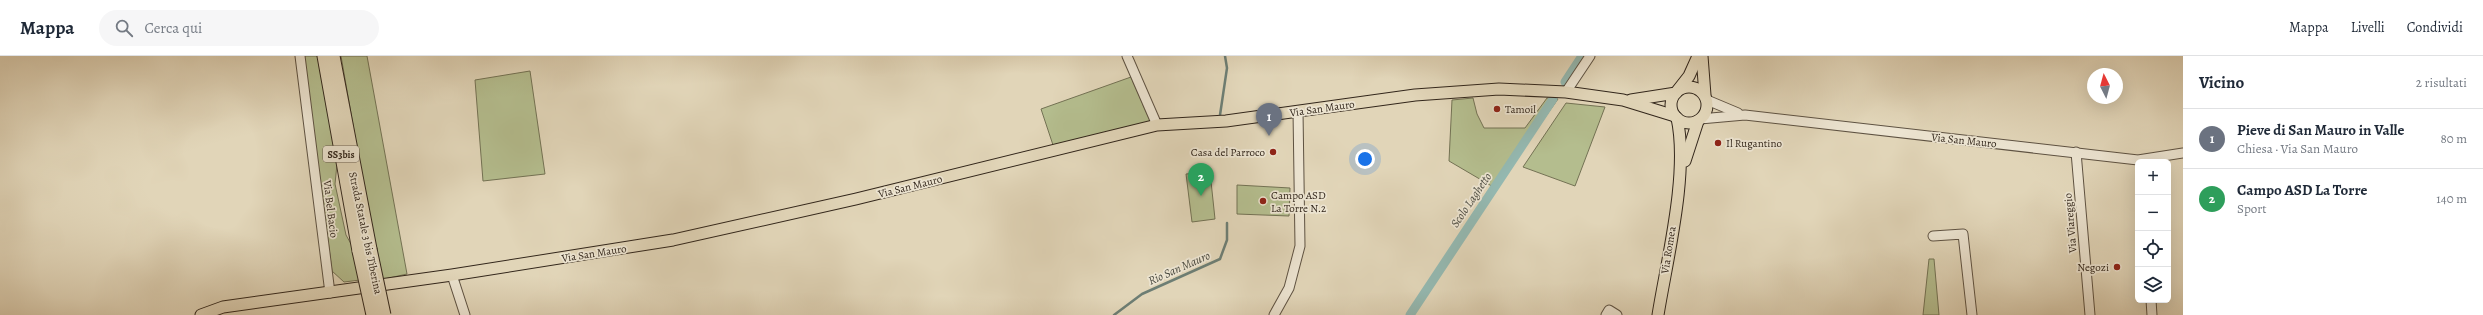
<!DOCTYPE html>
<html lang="it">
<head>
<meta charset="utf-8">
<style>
  body { margin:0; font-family:Alegreya,serif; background:#f6f6f7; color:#1f2937 }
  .controls { position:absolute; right:12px; bottom:12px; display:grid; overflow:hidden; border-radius:6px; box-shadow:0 4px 16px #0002 }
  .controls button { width:36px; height:36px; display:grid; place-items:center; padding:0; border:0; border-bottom:1px solid #e0e1e3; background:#fff; color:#1f2937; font:20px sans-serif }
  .compass { position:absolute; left:2087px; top:12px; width:36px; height:36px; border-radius:50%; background:#fff; box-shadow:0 4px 16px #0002; rotate:354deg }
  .you { position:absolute; left:1365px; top:103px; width:14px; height:14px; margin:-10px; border:3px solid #fff; border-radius:50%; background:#1a73e8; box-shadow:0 0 0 6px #1a73e833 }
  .badge { display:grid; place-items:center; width:26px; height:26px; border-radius:50%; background:#8f2418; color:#fff; font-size:13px; font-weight:700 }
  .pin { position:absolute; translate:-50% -33px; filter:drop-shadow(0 1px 2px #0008) }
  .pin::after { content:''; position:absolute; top:21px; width:14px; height:12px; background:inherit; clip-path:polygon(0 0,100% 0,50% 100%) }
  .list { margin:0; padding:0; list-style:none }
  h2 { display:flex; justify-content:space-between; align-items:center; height:52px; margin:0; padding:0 16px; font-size:17px }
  h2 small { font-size:13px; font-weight:400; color:#747a83 }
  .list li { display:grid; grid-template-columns:26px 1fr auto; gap:12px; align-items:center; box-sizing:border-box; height:60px; padding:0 16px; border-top:1px solid #e0e1e3 }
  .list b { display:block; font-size:15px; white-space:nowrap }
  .list p { margin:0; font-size:13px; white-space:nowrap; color:#747a83 }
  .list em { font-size:13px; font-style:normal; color:#747a83 }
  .icon { flex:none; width:22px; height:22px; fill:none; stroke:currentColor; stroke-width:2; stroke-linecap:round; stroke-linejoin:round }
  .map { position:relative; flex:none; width:2183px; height:259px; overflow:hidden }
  header { display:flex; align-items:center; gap:24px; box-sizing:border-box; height:56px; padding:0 20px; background:#fff; border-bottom:1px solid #e0e1e3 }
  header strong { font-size:19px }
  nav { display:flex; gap:22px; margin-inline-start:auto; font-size:14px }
  .search { width:280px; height:36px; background:#f6f6f7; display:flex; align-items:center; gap:10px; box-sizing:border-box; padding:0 14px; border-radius:22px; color:#747a83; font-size:15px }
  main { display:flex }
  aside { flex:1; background:#fff }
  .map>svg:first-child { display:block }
</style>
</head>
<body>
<header>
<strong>Mappa</strong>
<div class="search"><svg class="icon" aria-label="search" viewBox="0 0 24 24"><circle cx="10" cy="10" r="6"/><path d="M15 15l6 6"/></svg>Cerca qui</div>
<nav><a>Mappa</a><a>Livelli</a><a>Condividi</a></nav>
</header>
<main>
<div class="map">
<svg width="2183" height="259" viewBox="0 0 2183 259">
  <rect width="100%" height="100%" fill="#e1d5b8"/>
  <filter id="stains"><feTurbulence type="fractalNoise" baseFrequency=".005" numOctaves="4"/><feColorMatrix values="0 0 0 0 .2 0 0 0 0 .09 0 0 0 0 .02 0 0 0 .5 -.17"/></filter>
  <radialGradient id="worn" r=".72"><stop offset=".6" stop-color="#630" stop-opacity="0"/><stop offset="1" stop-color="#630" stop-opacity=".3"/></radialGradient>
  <g fill="#b4bd8e" stroke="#737254">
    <path d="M304 0H318L337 108 335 128 346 179 355 195 360 224 344 226 332 215Z"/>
    <path d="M341 0H367L407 218 380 224Z"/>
    <path d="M530 15 545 118 483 125 475 24Z"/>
    <path d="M1131 21 1151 67 1053 89 1041 53Z"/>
    <path d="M1473 42 1477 58 1484 72H1525L1547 42 1558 43 1495 132 1449 105 1452 44Z"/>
    <path d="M1566 47 1605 51 1575 130 1523 111Z"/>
    <path d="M1210 116 1215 163 1192 166 1186 118Z"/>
    <path d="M1237 129 1290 132 1289 160 1237 158Z"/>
    <path d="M1929 203H1934L1939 259H1923Z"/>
  </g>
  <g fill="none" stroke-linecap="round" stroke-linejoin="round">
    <g stroke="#6d7e74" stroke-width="2.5">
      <path d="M1220 59 1227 12 1225 0"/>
      <path d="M1114 259 1142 238 1220 203 1227 184V167"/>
    </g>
    <g stroke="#94b8b0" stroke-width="9">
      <path d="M1565 26 1582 0"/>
      <path d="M1410 259 1553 43"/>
    </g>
    <defs>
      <g id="minor">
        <path d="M300 0 330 237"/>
        <path d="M1127 0 1157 69"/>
        <path d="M1566 36 1590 0"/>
        <path d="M1707 44 1738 57"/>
        <path d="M1700 63 1745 59 2138 104 2183 97"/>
        <path d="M2076 96 2090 259"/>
        <path d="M1933 180 1963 178 1972 259"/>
        <path d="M452 219 465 259"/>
        <path d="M2151 244 2152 259"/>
        <path d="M1274 259 1289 232 1300 190 1298 55"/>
        <path d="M1606 259 1609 254 1617 259"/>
      </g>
      <g id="major">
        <path d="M1702 0 1705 39"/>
        <circle cx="1689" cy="49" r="18"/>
        <path d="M1678 34 1689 20 1698 0"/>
        <path d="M1631 44 1676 37"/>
        <path d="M1685 105 1698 65"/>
        <path d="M201 259 223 251 452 219 673 184 856 143 1157 69 1226 65 1415 39 1499 33 1566 36 1623 44 1675 60"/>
        <path d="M1658 259C1667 203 1689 117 1677 62"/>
      </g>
      <g id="highway">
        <path d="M324 0 359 195"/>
        <path d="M333 0 370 193"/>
      </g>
    </defs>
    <use href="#minor" stroke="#5e5242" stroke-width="11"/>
    <use href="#major" stroke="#32261b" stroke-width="13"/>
    <use href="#highway" stroke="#32261b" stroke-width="15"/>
    <use href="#minor" stroke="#ece4d1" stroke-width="9"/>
    <use href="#major" stroke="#e1d5b8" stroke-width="11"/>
    <use href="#highway" stroke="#e1d5b8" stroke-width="13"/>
    <defs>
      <g id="highway-bridge">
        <path d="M370 193 384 259"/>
        <path d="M359 195 373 259"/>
      </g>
    </defs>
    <use href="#highway-bridge" stroke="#32261b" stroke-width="15" stroke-linecap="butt"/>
    <use href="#highway-bridge" stroke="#e1d5b8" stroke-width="13"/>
  </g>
  <g fill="#8f2418" stroke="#ece4d1" stroke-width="1.5">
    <circle cx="1497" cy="53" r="4"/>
    <circle cx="1718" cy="87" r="4"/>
    <circle cx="1273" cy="96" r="4"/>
    <circle cx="1263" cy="145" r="4"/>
    <circle cx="2117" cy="211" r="4"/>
  </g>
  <g text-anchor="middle" stroke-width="3.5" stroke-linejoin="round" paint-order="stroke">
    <rect fill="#ece4d1" stroke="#6a5f52" stroke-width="1" x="323" y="90" width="36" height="16" rx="3"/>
    <g font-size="10" font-weight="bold" fill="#32261b">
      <text x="341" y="102">SS3bis</text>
    </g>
    <g font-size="11" fill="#32261b" stroke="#ece4d1">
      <text transform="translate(1322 52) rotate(-8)" y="4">Via San Mauro</text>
      <text transform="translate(1964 84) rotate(6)" y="4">Via San Mauro</text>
      <text transform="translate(910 130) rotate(-14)" y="4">Via San Mauro</text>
      <text transform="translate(331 153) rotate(83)" y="4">Via Bel Bacio</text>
      <text transform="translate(2070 167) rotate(-95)" y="4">Via Viareggio</text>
      <text transform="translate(366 177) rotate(78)" y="4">Strada Statale 3 bis Tiberina</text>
      <text transform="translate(1668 194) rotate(-81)" y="4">Via Romea</text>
      <text transform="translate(594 197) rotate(-9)" y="4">Via San Mauro</text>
    </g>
    <g font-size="11" fill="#32261b" stroke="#ece4d1" text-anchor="start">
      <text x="1505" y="57">Tamoil</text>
      <text x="1726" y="91">Il Rugantino</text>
      <text x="1265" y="100" text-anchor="end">Casa del Parroco</text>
      <text x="1271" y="143">Campo ASD<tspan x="1271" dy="13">La Torre N.2</tspan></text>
      <text x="2109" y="215" text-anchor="end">Negozi</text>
    </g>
    <g font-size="12" font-style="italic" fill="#4a4a40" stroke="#ece4d1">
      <text transform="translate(1471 144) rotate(-56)" y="4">Scolo Laghetto</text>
      <text transform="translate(1179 212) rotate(-24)" y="4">Rio San Mauro</text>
    </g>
  </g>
  <rect width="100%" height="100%" filter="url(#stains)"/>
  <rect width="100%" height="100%" fill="url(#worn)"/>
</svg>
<div class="controls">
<button>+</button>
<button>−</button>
<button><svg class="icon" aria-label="locate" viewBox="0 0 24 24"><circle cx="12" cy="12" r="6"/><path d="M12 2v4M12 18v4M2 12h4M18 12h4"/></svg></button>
<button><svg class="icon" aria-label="layers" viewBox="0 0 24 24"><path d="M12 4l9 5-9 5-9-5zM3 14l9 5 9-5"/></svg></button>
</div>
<svg class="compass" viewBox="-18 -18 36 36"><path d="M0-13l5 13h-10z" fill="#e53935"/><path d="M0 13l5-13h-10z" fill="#747a83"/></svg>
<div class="you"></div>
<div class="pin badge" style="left:1269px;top:80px;background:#6b7280">1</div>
<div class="pin badge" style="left:1201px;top:140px;background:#2e9e5b">2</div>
</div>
<aside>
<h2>Vicino<small>2 risultati</small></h2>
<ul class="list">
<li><span class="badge" style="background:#6b7280">1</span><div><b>Pieve di San Mauro in Valle</b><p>Chiesa · Via San Mauro</p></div><em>80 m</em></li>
<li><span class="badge" style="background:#2e9e5b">2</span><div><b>Campo ASD La Torre</b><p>Sport</p></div><em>140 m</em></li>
</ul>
</aside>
</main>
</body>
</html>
